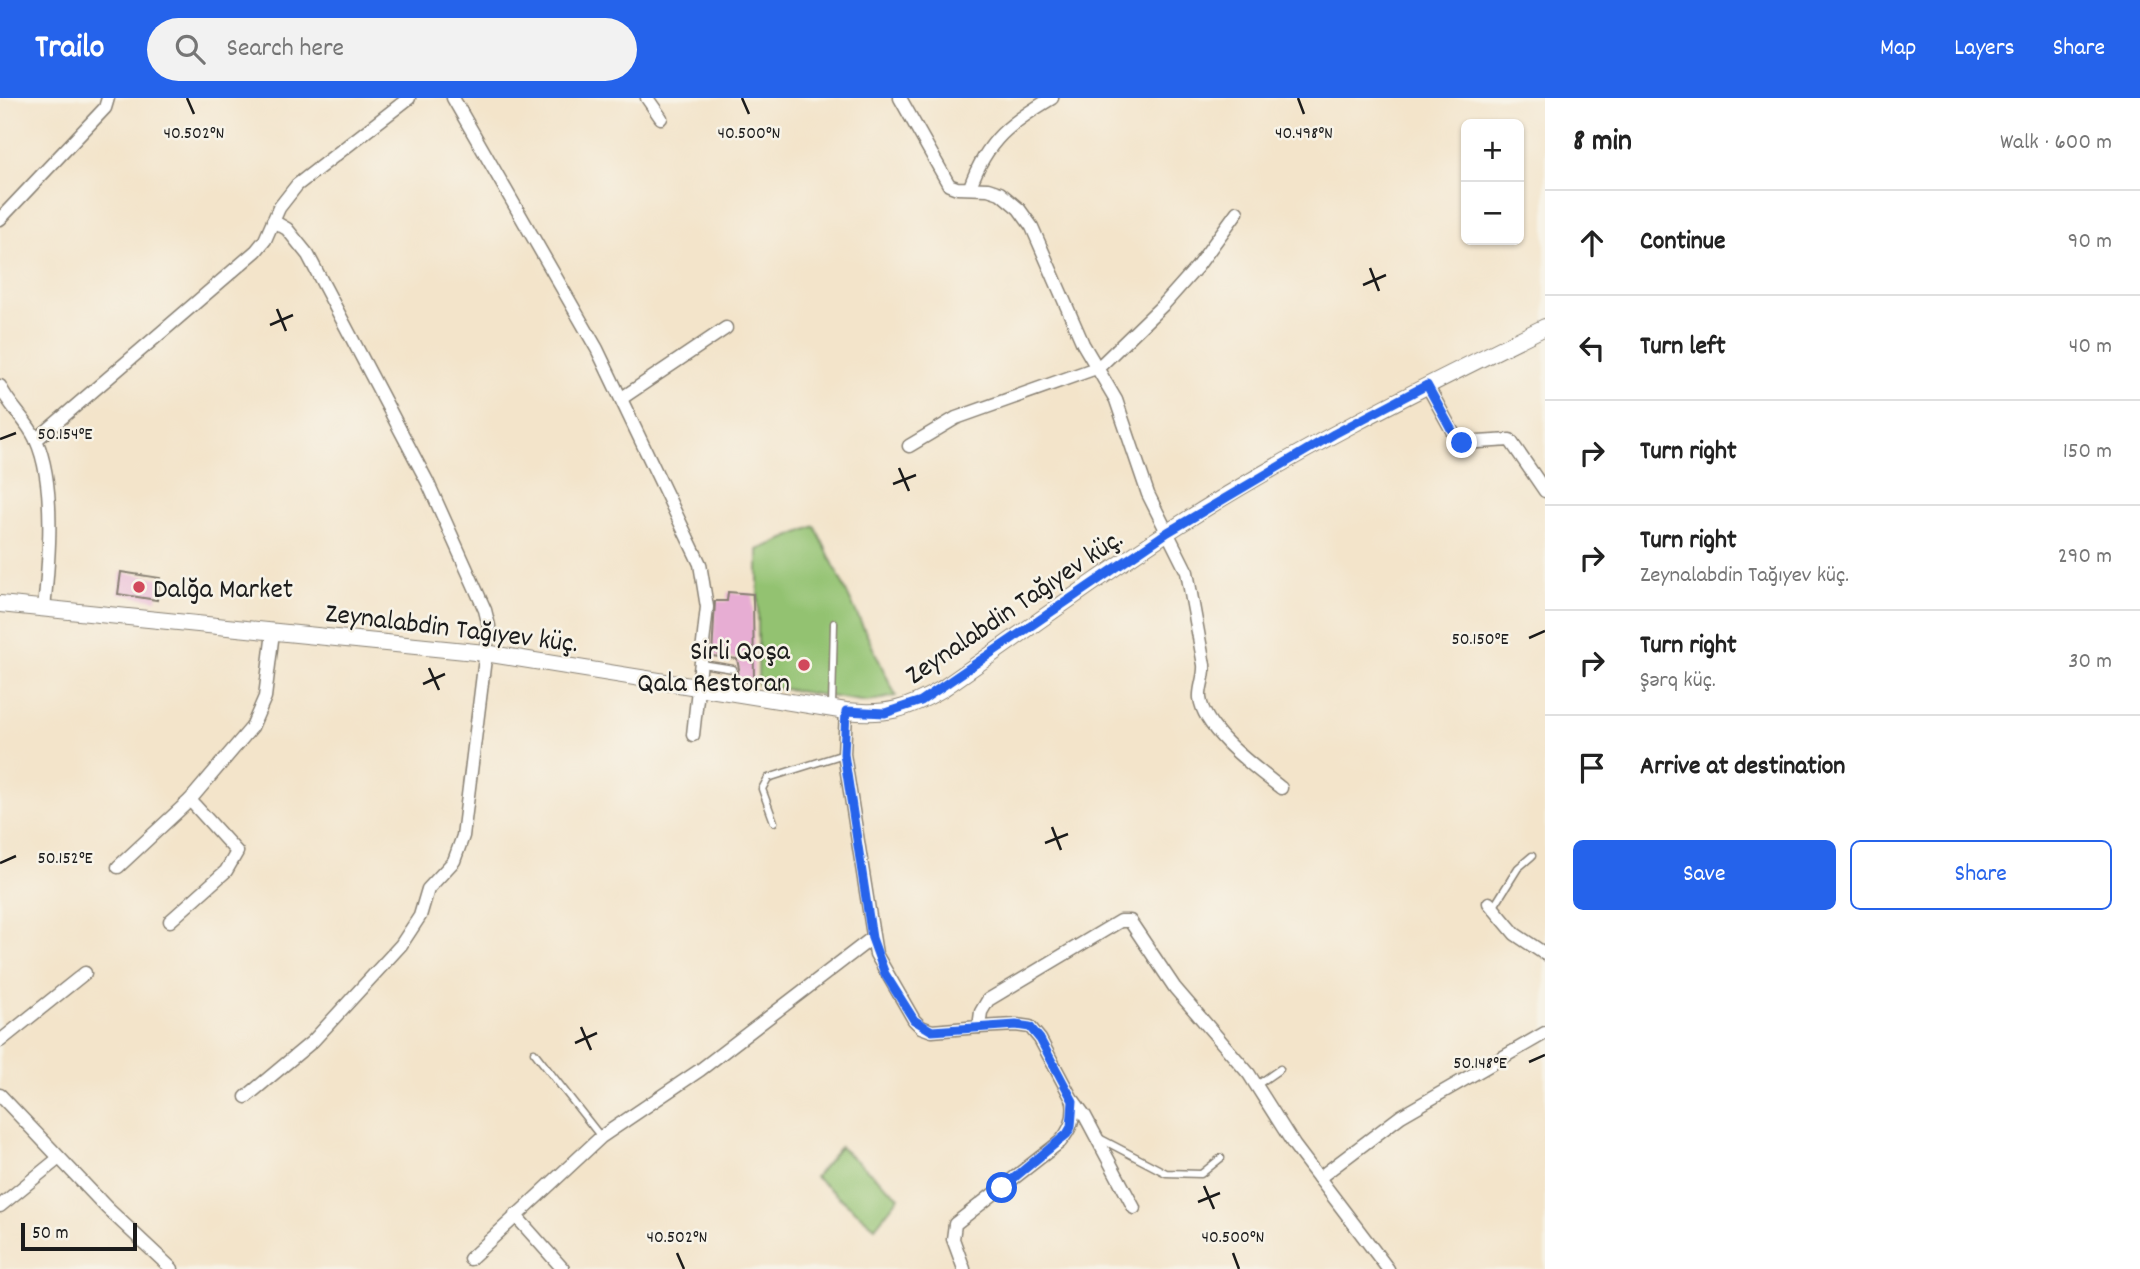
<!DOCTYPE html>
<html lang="en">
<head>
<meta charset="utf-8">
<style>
  body { margin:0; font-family:Dekko,sans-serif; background:#f2f2f2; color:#222 }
  .controls { position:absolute; right:21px; top:21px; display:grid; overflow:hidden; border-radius:10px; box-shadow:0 2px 5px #0004 }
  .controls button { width:63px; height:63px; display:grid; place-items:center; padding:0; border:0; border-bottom:2px solid #e0e0e0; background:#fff; color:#222; font:35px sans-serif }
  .scale { position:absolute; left:21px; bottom:18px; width:116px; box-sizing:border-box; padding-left:7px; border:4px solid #1c1c1c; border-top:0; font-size:19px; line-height:24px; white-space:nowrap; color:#1c1c1c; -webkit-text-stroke:5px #f7f3e8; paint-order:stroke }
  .stop { position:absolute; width:21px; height:21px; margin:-16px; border:5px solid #2563eb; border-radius:50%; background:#fff }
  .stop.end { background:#2563eb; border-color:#fff; box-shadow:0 2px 7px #0008 }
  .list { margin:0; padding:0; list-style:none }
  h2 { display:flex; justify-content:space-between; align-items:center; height:91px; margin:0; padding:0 28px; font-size:30px }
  h2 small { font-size:23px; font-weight:400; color:#767676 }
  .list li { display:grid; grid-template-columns:46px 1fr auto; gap:21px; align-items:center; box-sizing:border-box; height:105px; padding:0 28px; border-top:2px solid #e0e0e0 }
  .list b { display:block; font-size:26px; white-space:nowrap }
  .list p { margin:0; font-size:23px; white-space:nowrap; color:#767676 }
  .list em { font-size:23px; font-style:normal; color:#767676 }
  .actions { display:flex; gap:14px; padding:21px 28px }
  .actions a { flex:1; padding:16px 0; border:2px solid #2563eb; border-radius:10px; text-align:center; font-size:24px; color:#2563eb }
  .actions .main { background:#2563eb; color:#fff }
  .icon { flex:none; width:38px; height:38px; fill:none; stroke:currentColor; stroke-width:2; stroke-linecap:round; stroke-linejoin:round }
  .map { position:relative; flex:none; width:1545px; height:1171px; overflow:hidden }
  header { display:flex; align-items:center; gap:42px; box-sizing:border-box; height:98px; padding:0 35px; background:#2563eb; color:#fff }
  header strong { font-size:33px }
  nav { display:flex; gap:38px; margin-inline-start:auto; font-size:24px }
  .search { width:490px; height:63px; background:#f2f2f2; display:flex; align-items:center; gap:18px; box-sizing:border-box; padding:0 24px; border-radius:38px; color:#767676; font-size:26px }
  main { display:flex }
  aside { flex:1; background:#fff }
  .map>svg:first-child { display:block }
</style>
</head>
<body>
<header>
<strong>Trailo</strong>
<div class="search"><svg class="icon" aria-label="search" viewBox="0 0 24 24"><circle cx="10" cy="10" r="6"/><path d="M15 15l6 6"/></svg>Search here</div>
<nav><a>Map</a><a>Layers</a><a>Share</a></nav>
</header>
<main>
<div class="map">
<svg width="1545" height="1171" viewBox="0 0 1545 1171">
  <rect width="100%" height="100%" fill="#f7f3e8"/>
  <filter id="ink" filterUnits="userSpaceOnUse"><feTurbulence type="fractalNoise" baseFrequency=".0143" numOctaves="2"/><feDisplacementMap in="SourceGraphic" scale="14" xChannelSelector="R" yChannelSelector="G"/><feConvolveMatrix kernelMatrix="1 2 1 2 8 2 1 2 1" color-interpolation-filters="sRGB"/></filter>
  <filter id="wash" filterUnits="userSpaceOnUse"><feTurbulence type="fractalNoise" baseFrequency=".00686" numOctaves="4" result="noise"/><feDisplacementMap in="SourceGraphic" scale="28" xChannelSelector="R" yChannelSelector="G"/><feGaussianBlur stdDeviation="1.57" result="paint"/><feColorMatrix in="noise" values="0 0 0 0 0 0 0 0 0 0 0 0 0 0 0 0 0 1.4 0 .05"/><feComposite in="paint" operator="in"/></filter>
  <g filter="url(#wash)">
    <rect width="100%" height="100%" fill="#f3e4ca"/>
    <g fill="#93c271" stroke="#586f46" stroke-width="2">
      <path d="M815 428 896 598 867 604 758 587V452Z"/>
      <path d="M840 1049 899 1099 875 1129 815 1079Z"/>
    </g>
    <g id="blocks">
      <g fill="#e7add3">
        <path d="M121 474 160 480 157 502 118 496Z"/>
        <path d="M728 494 753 496 754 585 734 582 739 571 737 561 712 558 715 503H727Z"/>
      </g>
    </g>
  </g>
  <g filter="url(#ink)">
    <use href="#blocks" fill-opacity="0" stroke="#888073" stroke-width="2"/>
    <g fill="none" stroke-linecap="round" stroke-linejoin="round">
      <defs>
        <g id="service">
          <path d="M702 566 733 571"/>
          <path d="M832 608 834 525"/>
          <path d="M774 724 762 691 768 680 844 656"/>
          <path d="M1493 810 1518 770 1532 758"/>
          <path d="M534 954 601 1039"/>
          <path d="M1257 987 1280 971"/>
          <path d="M1101 1041 1166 1075 1201 1076 1221 1060"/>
        </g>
        <g id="minor">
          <path d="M453 0 597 251 700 466 707 509 693 637"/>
          <path d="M647 0 661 20"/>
          <path d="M900 0 949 87 957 90 988 91 1000 95 1019 111 1032 129 1083 246 1116 302 1148 396 1187 474 1204 567C1205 579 1199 590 1200 600 1204 633 1256 670 1281 690"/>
          <path d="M970 89C987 42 1010 25 1052 0"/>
          <path d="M0 121 105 10 108 0"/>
          <path d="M1427 287 1456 340 1462 345 1510 342 1545 393"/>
          <path d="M0 288C9 308 27 322 36 342 56 386 49 463 44 510"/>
          <path d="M622 300 726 230"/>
          <path d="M36 342 256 153 265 142 279 110 297 87 409 0"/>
          <path d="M909 348 956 320 1099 269 1165 205 1197 169 1237 114"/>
          <path d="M846 613 844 656 876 856 914 922 921 929 932 933 979 929 981 914 988 902 1120 823H1130L1175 890 1249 976 1294 1047 1388 1171"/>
          <path d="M118 769 190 702 252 629 265 599 273 534"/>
          <path d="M1489 805 1515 836 1545 856"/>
          <path d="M170 823 226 773 237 754 190 702"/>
          <path d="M0 943 85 875"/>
          <path d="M0 997 107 1110 172 1171"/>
          <path d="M246 999 313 943 401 847 420 818 428 791 454 763 463 738 489 528 485 512 428 385 308 157 287 131 273 123"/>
          <path d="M1074 1003 1085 1018 1134 1110"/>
          <path d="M1319 1080 1401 1018 1545 935"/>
          <path d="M0 1108 59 1060"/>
          <path d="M515 1117 563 1171"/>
          <path d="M470 1161 601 1039 700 972 872 840"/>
          <path d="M964 1171 953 1141 955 1126 1060 1044C1071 1031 1075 1020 1073 1003L1040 941 1030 929 1016 927 979 929"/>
        </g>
        <path id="tertiary" d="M0 506 485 555 846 613C887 617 906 612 942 591 1017 539 1091 484 1168 434 1288 356 1417 292 1545 229"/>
      </defs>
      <use href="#service" stroke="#888073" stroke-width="9"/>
      <use href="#minor" stroke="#888073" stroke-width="15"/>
      <use href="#tertiary" stroke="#888073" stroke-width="18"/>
      <use href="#service" stroke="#fff" stroke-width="6"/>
      <use href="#minor" stroke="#fff" stroke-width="12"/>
      <use href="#tertiary" stroke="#fff" stroke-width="16"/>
    </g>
  </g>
  <g fill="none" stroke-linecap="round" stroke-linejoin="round" filter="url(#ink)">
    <path stroke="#2563eb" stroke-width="9" d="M1002 1090 1067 1036 1071 1029 1073 1003 1040 941 1030 929 1016 927 932 933 914 922 885 876 872 840 844 656 846 613 885 615 921 603 1168 434 1334 336 1427 287 1456 340 1462 345"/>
  </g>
  <path fill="none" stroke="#1c1c1c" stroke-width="2.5" d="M187 0 194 16M742 0 749 16M1298 0 1304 16M1370 170 1379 193M1363 187 1386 177M277 211 286 233M270 227 293 217M0 341 16 335M899 370 909 393M893 386 916 377M1529 540 1545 533M429 570 439 592M423 586 445 576M1052 729 1061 752M1045 745 1068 736M0 765 16 758M581 929 591 952M575 945 597 935M1529 964 1545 957M1204 1088 1214 1111M1198 1104 1220 1095M677 1155 684 1171M1233 1155 1239 1171"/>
  <g fill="#d1495b" stroke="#f7f3e8" stroke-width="2.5">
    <circle cx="139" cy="489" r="7"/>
    <circle cx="804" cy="567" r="7"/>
  </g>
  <g text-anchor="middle" stroke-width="5" stroke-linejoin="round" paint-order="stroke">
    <g font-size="28" fill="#1c1c1c" stroke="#f7f3e8" text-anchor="start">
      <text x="153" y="499">Dalğa Market</text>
      <text x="790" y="561" text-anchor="end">Sirli Qoşa<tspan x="790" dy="32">Qala Restoran</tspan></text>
    </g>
    <g font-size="28" fill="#1c1c1c" stroke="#f7f3e8">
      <text transform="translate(1013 507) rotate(-34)" y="10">Zeynalabdin Tağıyev küç.</text>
      <text transform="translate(452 528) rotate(7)" y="10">Zeynalabdin Tağıyev küç.</text>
    </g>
  </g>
  <g font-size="18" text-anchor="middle" fill="#1c1c1c" stroke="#f7f3e8" stroke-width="5" stroke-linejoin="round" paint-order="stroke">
    <text x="194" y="40">40.502°N</text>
    <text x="749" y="40">40.500°N</text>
    <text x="1304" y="40">40.498°N</text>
    <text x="65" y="341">50.154°E</text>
    <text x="1480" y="546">50.150°E</text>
    <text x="65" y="765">50.152°E</text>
    <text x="1480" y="970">50.148°E</text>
    <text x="677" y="1144">40.502°N</text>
    <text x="1233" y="1144">40.500°N</text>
  </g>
</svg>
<div class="controls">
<button>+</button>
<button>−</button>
</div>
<div class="scale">50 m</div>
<div class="stop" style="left:1002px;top:1090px"></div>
<div class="stop end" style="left:1462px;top:345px"></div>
</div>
<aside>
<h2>8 min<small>Walk · 600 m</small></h2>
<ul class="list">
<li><svg class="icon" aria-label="ahead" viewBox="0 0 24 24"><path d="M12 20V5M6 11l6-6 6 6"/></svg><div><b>Continue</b></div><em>90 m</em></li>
<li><svg class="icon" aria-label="left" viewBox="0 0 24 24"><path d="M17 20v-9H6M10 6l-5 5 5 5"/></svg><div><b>Turn left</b></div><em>40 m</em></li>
<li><svg class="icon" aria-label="right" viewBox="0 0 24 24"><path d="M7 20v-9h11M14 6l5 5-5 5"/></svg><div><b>Turn right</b></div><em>150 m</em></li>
<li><svg class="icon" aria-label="right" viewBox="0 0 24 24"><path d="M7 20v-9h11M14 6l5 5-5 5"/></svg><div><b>Turn right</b><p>Zeynalabdin Tağıyev küç.</p></div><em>290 m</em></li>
<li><svg class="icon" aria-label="right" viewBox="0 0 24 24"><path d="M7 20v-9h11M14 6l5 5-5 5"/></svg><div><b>Turn right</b><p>Şərq küç.</p></div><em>30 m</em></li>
<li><svg class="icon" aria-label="arrive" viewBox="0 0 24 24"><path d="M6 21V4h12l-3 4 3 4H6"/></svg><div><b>Arrive at destination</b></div></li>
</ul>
<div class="actions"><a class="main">Save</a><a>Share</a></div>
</aside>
</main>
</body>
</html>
